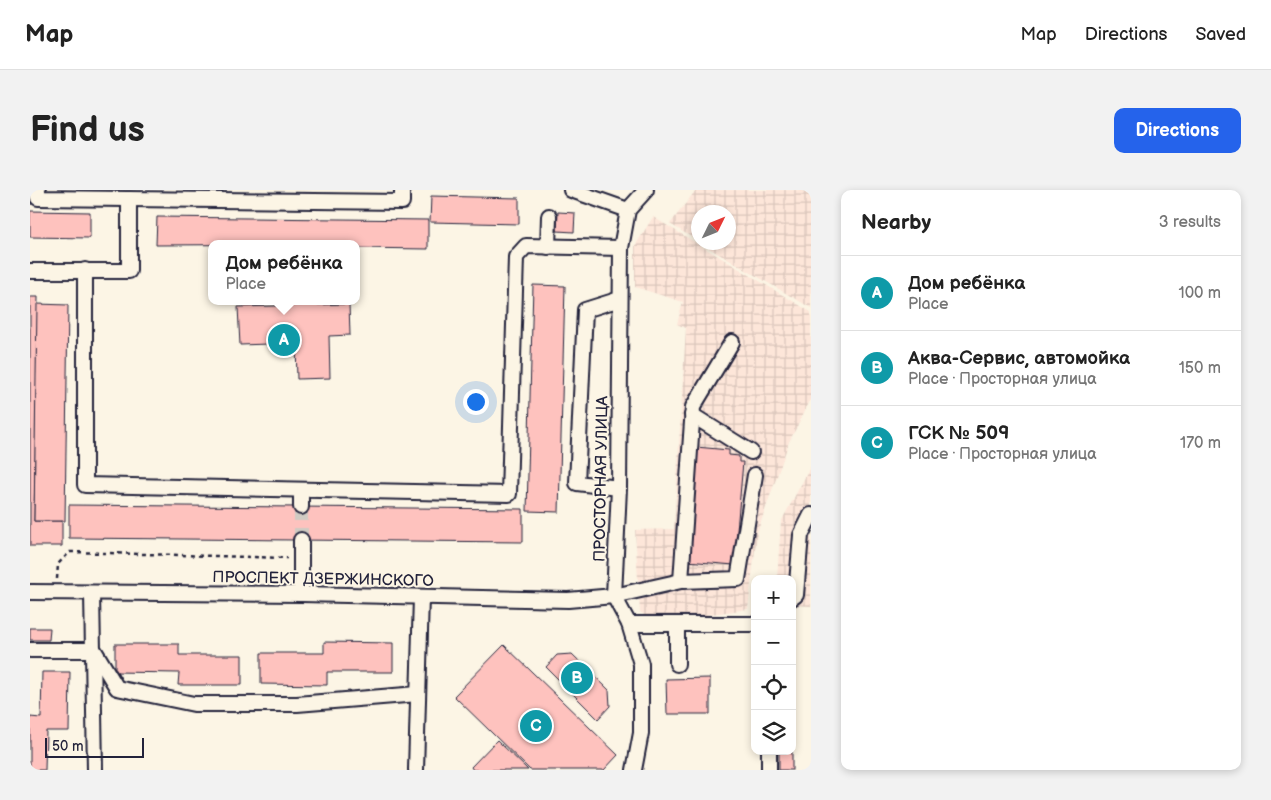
<!DOCTYPE html>
<html lang="en">
<head>
<meta charset="utf-8">
<style>
  body { margin:0; font-family:"Balsamiq Sans",sans-serif; background:#f2f2f2; color:#222 }
  .controls { position:absolute; right:15px; bottom:15px; display:grid; overflow:hidden; border-radius:10px; box-shadow:0 2px 8px #0003 }
  .controls button { width:45px; height:45px; display:grid; place-items:center; padding:0; border:0; border-bottom:1px solid #e0e0e0; background:#fff; color:#222; font:25px sans-serif }
  .compass { position:absolute; left:661px; top:15px; width:45px; height:45px; border-radius:50%; background:#fff; box-shadow:0 2px 8px #0003; rotate:47deg }
  .scale { position:absolute; left:15px; bottom:12px; width:99px; box-sizing:border-box; padding-left:5px; border:2px solid #22223b; border-top:0; font-size:14px; line-height:18px; white-space:nowrap; color:#22223b; -webkit-text-stroke:4px #fcf5e5; paint-order:stroke }
  .you { position:absolute; left:445px; top:211px; width:18px; height:18px; margin:-12px; border:4px solid #fff; border-radius:50%; background:#1a73e8; box-shadow:0 0 0 8px #1a73e833 }
  .badge { display:grid; place-items:center; width:32px; height:32px; border-radius:50%; background:#2563eb; color:#fff; font-size:16px; font-weight:700 }
  .pin { position:absolute; translate:-50% -50%; border:2px solid #fff; box-shadow:0 1px 5px #0006 }
  .popup { position:absolute; left:178px; top:50px; width:152px; height:65px; box-sizing:border-box; display:grid; place-content:center; border-radius:10px; background:#fff; filter:drop-shadow(0 1px 4px #0005); font-size:16px; white-space:nowrap; color:#767676 }
  .popup b { font-size:19px; color:#222 }
  .popup::after { content:''; position:absolute; left:50%; top:100%; margin-left:-10px; border:10px solid transparent; border-top-color:#fff }
  .list { margin:0; padding:0; list-style:none }
  h2 { display:flex; justify-content:space-between; align-items:center; height:65px; margin:0; padding:0 20px; font-size:21px }
  h2 small { font-size:16px; font-weight:400; color:#767676 }
  .list li { display:grid; grid-template-columns:32px 1fr auto; gap:15px; align-items:center; box-sizing:border-box; height:75px; padding:0 20px; border-top:1px solid #e0e0e0 }
  .list b { display:block; font-size:19px; white-space:nowrap }
  .list p { margin:0; font-size:16px; white-space:nowrap; color:#767676 }
  .list em { font-size:16px; font-style:normal; color:#767676 }
  .icon { flex:none; width:28px; height:28px; fill:none; stroke:currentColor; stroke-width:2; stroke-linecap:round; stroke-linejoin:round }
  .map { position:relative; flex:none; width:781px; height:580px; overflow:hidden; border-radius:10px }
  header { display:flex; align-items:center; gap:30px; box-sizing:border-box; height:70px; padding:0 25px; background:#fff; border-bottom:1px solid #e0e0e0 }
  header strong { font-size:24px }
  nav { display:flex; gap:28px; margin-inline-start:auto; font-size:18px }
  .intro { display:flex; align-items:center; justify-content:space-between; box-sizing:border-box; height:120px; padding:0 30px }
  h1 { margin:0; font-size:35px }
  .button { padding:12px 22px; border-radius:10px; background:#2563eb; color:#fff; font-size:18px; font-weight:700 }
  main { display:flex; gap:30px; padding:0 30px }
  aside { flex:1; background:#fff; border-radius:10px; box-shadow:0 2px 8px #0003 }
  .map>svg:first-child { display:block }
</style>
</head>
<body>
<header>
<strong>Map</strong>
<nav><a>Map</a><a>Directions</a><a>Saved</a></nav>
</header>
<div class="intro"><h1>Find us</h1><a class="button">Directions</a></div>
<main>
<div class="map">
<svg width="781" height="580" viewBox="0 0 781 580">
  <defs>
    <pattern id="industrial-grid" width="8" height="8" patternUnits="userSpaceOnUse" patternTransform="scale(1.25)"><rect width="8" height="8" fill="#fde6d9"/><path d="M0 4h8M4 0v8" fill="none" stroke="#d9c5bb"/></pattern>
  </defs>
  <rect width="100%" height="100%" fill="#fcf5e5"/>
  <filter id="ink" filterUnits="userSpaceOnUse"><feTurbulence type="fractalNoise" baseFrequency=".02" numOctaves="2"/><feDisplacementMap in="SourceGraphic" scale="10" xChannelSelector="R" yChannelSelector="G"/><feConvolveMatrix kernelMatrix="1 2 1 2 8 2 1 2 1" color-interpolation-filters="sRGB"/></filter>
  <g filter="url(#ink)">
    <g fill="url(#industrial-grid)">
      <path d="M666 0H781V118L670 53 698 52V22H668V51L640 34Z"/>
      <path d="M623 27 781 122V209L759 252 727 343 718 419 624 432 610 422 605 340 644 339 656 138 647 134 653 112 605 97V56Z"/>
      <path d="M781 276V416L762 415V389H747L751 332Z"/>
    </g>
    <g fill="#fec2be" stroke="#22223b">
      <path d="M401 6 489 8V34L400 32Z"/>
      <path d="M0 21 60 22V48L0 47Z"/>
      <path d="M528 22 545 23 544 42 527 41Z"/>
      <path d="M127 27 398 30V59L326 58V54L126 55Z"/>
      <path d="M503 95 535 96 529 322 497 321Z"/>
      <path d="M0 107H8L4 331H32V356H0Z"/>
      <path d="M7 114 38 115 35 331H4Z"/>
      <path d="M319 114 320 145 299 146 300 188 267 189 266 153 210 155 208 117Z"/>
      <path d="M666 257 699 260V265L709 266V272H713L704 375 657 371Z"/>
      <path d="M39 315 493 319V352L39 348Z"/>
      <path d="M0 438H20L19 450H0Z"/>
      <path d="M294 452 363 453V482H297V495L231 494V463H294Z"/>
      <path d="M85 454H149V465H212V495H148L149 483 85 482Z"/>
      <path d="M474 455 588 565 574 580H500L424 506Z"/>
      <path d="M542 464 579 500 580 516 568 529 516 477 527 465Z"/>
      <path d="M12 482H40L39 541H16L15 580H0V527L11 528Z"/>
      <path d="M680 488V524H637L636 489Z"/>
      <path d="M467 550 498 580H443L441 577Z"/>
      <rect x="749" y="561" width="13" height="19"/>
    </g>
    <g fill="none" stroke-linecap="round" stroke-linejoin="round">
      <path stroke="#d0cbc3" stroke-width="14" stroke-dasharray="14 7" stroke-linecap="butt" d="M271 317V350"/>
      <defs>
        <g id="minor">
          <path d="M8 0V8L372 12V0"/>
          <path d="M541 0 598 20"/>
          <path d="M518 57 519 26"/>
          <path d="M55 80V295L479 304 486 67 496 56 591 58"/>
          <path d="M0 81H99V9"/>
          <path d="M662 225 721 262"/>
          <path d="M589 298 547 293 555 120 590 109"/>
          <path d="M271 317V300"/>
          <path d="M651 391 663 217 702 152"/>
          <path d="M0 402 271 404 538 410 584 406 651 391 708 389 725 285"/>
          <path d="M62 403 65 580"/>
          <path d="M271 404V350"/>
          <path d="M762 408 766 405 771 345 781 325"/>
          <path d="M599 434H725"/>
          <path d="M0 460H64L87 498 164 514H267L388 504"/>
          <path d="M647 474V434"/>
          <path d="M739 561V580"/>
          <path d="M386 580 391 407"/>
          <path d="M604 580 611 543V474L599 434 584 406 589 298 591 58 598 20 616 0"/>
        </g>
      </defs>
      <use href="#minor" stroke="#22223b" stroke-width="18"/>
      <path stroke="#22223b" stroke-width="2.5" stroke-dasharray="4 4" stroke-linecap="butt" d="M27 389 28 374 40 362 257 368"/>
      <use href="#minor" stroke="#fcf5e5" stroke-width="14"/>
    </g>
  </g>
  <g text-anchor="middle" stroke-width="4" stroke-linejoin="round" paint-order="stroke">
    <g font-size="16" fill="#22223b" stroke="#fcf5e5">
      <text transform="translate(570 289) rotate(-89)" y="6">ПРОСТОРНАЯ УЛИЦА</text>
      <text transform="translate(293 388) rotate(1)" y="6">ПРОСПЕКТ ДЗЕРЖИНСКОГО</text>
    </g>
  </g>
</svg>
<div class="controls">
<button>+</button>
<button>−</button>
<button><svg class="icon" aria-label="locate" viewBox="0 0 24 24"><circle cx="12" cy="12" r="6"/><path d="M12 2v4M12 18v4M2 12h4M18 12h4"/></svg></button>
<button><svg class="icon" aria-label="layers" viewBox="0 0 24 24"><path d="M12 4l9 5-9 5-9-5zM3 14l9 5 9-5"/></svg></button>
</div>
<svg class="compass" viewBox="-18 -18 36 36"><path d="M0-13l5 13h-10z" fill="#e53935"/><path d="M0 13l5-13h-10z" fill="#767676"/></svg>
<div class="scale">50 m</div>
<div class="you"></div>
<div class="pin badge" style="left:254px;top:150px;background:#0f9aa8">A</div>
<div class="popup"><b>Дом ребёнка</b>Place</div>
<div class="pin badge" style="left:547px;top:488px;background:#0f9aa8">B</div>
<div class="pin badge" style="left:506px;top:536px;background:#0f9aa8">C</div>
</div>
<aside>
<h2>Nearby<small>3 results</small></h2>
<ul class="list">
<li><span class="badge" style="background:#0f9aa8">A</span><div><b>Дом ребёнка</b><p>Place</p></div><em>100 m</em></li>
<li><span class="badge" style="background:#0f9aa8">B</span><div><b>Аква-Сервис, автомойка</b><p>Place · Просторная улица</p></div><em>150 m</em></li>
<li><span class="badge" style="background:#0f9aa8">C</span><div><b>ГСК № 509</b><p>Place · Просторная улица</p></div><em>170 m</em></li>
</ul>
</aside>
</main>
</body>
</html>
